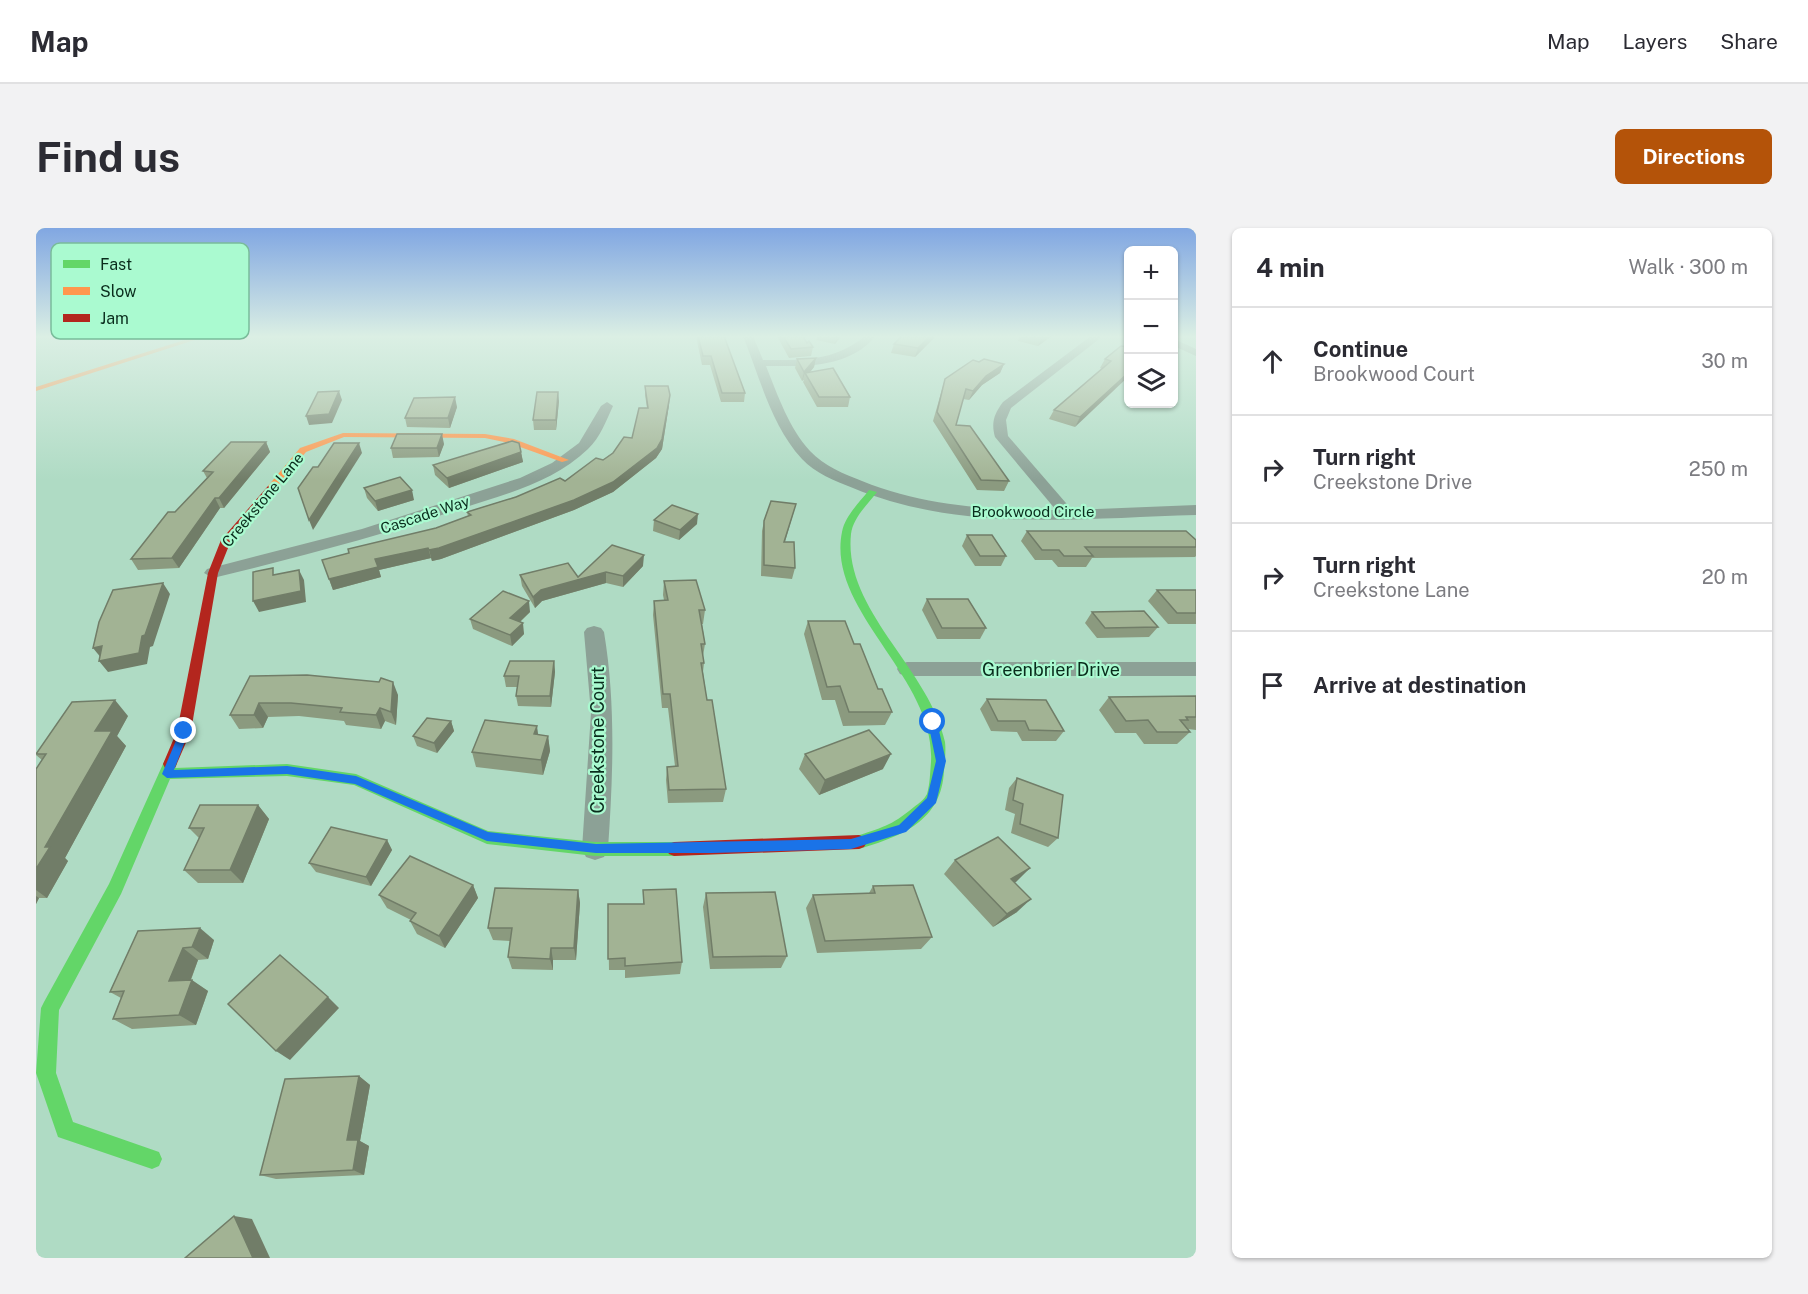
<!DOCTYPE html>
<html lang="en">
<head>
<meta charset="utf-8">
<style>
  body { margin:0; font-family:"Public Sans",sans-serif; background:#f2f2f3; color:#2b2b33 }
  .controls { position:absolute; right:18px; top:18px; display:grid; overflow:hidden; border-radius:9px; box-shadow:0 2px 4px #0004 }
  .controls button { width:54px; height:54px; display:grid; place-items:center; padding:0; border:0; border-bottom:2px solid #e1e1e2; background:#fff; color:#2b2b33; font:30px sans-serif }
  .stop { position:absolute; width:18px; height:18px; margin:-14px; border:4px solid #1a73e8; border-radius:50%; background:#fff }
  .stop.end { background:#1a73e8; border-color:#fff; box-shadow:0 2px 6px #0008 }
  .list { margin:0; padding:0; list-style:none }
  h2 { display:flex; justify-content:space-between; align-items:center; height:78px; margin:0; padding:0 24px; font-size:26px }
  h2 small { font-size:20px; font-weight:400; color:#7c7c81 }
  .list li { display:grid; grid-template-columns:39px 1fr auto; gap:18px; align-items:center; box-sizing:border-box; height:108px; padding:0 24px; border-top:2px solid #e1e1e2 }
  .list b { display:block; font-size:22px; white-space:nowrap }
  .list p { margin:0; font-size:20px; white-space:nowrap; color:#7c7c81 }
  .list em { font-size:20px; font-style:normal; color:#7c7c81 }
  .icon { flex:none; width:33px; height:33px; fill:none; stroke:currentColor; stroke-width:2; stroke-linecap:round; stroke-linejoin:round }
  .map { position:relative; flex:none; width:1160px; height:1030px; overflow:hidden; border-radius:9px }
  header { display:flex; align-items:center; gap:36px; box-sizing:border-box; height:84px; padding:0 30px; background:#fff; border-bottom:2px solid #e1e1e2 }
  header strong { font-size:28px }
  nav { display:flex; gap:33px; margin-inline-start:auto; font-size:21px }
  .intro { display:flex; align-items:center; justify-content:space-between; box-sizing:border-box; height:144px; padding:0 36px }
  h1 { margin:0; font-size:42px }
  .button { padding:15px 27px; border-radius:9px; background:#b45309; color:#fff; font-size:21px; font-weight:700 }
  main { display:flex; gap:36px; padding:0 36px }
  aside { flex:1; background:#fff; border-radius:9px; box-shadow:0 2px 4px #0004 }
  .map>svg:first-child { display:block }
</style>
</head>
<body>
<header>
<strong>Map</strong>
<nav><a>Map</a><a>Layers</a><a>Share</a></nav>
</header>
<div class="intro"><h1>Find us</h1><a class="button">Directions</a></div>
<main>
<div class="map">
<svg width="1160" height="1030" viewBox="0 0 1160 1030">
  <rect width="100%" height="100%" fill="#afdbc4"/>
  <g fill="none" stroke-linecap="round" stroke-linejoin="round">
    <g fill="#8ca196" fill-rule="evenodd">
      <path d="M707 108H717L727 132C765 132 798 134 829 108H840C811 141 770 138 730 138 742 168 753 200 774 223 788 238 808 246 826 253 888 278 953 282 1020 282L959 209C955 195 958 186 967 174L1055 108H1067L975 180 970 192 972 208 1036 282 1160 277V287C1045 290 926 305 817 260 799 253 779 245 766 231 735 197 724 150 707 108Z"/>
      <path d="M1138 111 1160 121V128L1138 118Z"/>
      <path d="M571 174 577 178C570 193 564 210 552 221 518 254 468 267 424 281 343 308 260 330 177 350L168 345 171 341 326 301 484 250 516 235 543 215 565 178Z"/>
      <path d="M558 398 565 400 568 404C580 476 577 548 572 621L568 629 559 632 550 629 546 621 555 485 548 404 551 400Z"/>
      <path d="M871 434H1160V448H871L864 446 861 441 864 436Z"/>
    </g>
    <g fill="#63d668" fill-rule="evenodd">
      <path d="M833 262 841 264C831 277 817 290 815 306 807 382 894 441 909 514 910 523 909 533 908 542 906 593 866 608 823 621L818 619 815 614 818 609C846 599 854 599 878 579 883 575 888 572 891 566 894 556 894 545 895 534 900 449 790 383 806 304 809 288 823 275 833 262Z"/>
      <path d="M134 531 139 532 141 536 139 540 251 536 320 546 452 603 559 614H638L643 616 646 621 643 626 638 628H559L451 616 318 557 251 548 134 551 85 666 23 782 20 845 37 894 123 924 126 931 123 938 116 941 22 909 0 845 5 780 8 774 73 656 127 536 129 532Z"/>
    </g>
    <g fill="#ff974d" fill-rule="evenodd">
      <path d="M161 108H171L0 163V159Z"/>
      <path d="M307 205 449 206 478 211 533 232 526 234 473 215 449 210 308 209 270 224 238 262H232V258L264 220Z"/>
    </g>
    <g fill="#b3261e" fill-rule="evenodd">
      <path d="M232 258 239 260 194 315 182 345 155 503 139 540H129L127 536 141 503 172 345 185 312Z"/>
      <path d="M823 607 828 609 831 614 828 619 823 621 638 628 633 626 630 621 633 616 638 614Z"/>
    </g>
  </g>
  <g fill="#8b9a7f">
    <path d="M660 108H688L709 165 708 174H685L674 137H666Z"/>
    <path d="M741 108H767L771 115 777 119 775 128 753 130Z"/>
    <path d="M781 108H805L799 116 780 112Z"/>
    <path d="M900 108 879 129 855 125 858 116Z"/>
    <path d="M984 108H1016L1002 118 982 113Z"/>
    <path d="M1085 118 1039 199 1013 191 1018 182 1066 141 1064 140 1069 131Z"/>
    <path d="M780 130 778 139 774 144 814 169 812 179H781L767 154 768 152 766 153 759 140 761 131Z"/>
    <path d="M943 134 968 136 964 145 946 157 933 172 927 171 920 197 973 253 968 263 941 262 897 193 909 151Z"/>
    <path d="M609 158 633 177 626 221 620 230 577 264 538 282 405 331 396 333 395 330 343 342 345 349 297 362 293 351 313 325 400 300 432 288 431 284 529 253 567 232 596 210 611 180 609 167Z"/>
    <path d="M523 173 520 202H498L497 192Z"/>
    <path d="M421 179 414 200 371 199 369 190Z"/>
    <path d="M230 214 234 224 188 280H184L143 340 102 342 95 331 171 250 167 243Z"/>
    <path d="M408 216 403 229 357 230 355 220Z"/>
    <path d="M485 224 487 234 413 260 399 247 397 237Z"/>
    <path d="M328 260 378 272 342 283 331 270Z"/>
    <path d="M760 276 749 314 759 340 756 351 725 348 726 303 728 293Z"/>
    <path d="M618 292 661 296 643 312 617 303Z"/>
    <path d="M991 303 1160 312V328L1159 329 1056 330 1050 339H1022L1016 332H999L985 313Z"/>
    <path d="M931 307 970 328 965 338H939L926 318Z"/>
    <path d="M607 338 587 359 570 355 506 373 499 380 486 358 484 347 542 349Z"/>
    <path d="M628 353 669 382 667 396H666L669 416 667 428 668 435 667 444 671 472 690 561 687 574 632 575 630 552 631 539 639 538 632 480H626L617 387 618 373 628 372 627 367Z"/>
    <path d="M1121 362H1160V396H1132L1112 373Z"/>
    <path d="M891 371 950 400 944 411H901L886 382Z"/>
    <path d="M494 384 484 394 488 406 476 418 437 401 434 391Z"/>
    <path d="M1056 384 1122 399 1113 409 1061 410 1049 395Z"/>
    <path d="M772 393 818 416 842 461 856 484 849 497 807 498 799 472H786L768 406Z"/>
    <path d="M518 433 519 444 515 479 482 478 480 468 481 459H470L468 448Z"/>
    <path d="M214 448 343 454 362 467 360 497 349 493 345 501 310 497 308 493 263 488 232 489 227 500 203 501 194 487Z"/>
    <path d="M1160 468V502L1152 501 1154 504 1141 516H1108L1100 505H1079L1063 482 1073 469Z"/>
    <path d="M951 471 1028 503 1020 513H986L981 504 955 503 944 481Z"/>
    <path d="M92 488 81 508 90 518 29 630 32 633 11 670H3L0 676V541L6 532 0 527Z"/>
    <path d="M415 493 418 503 401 525 381 518 377 508Z"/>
    <path d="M502 507 512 508 514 523 507 547 440 539 436 524Z"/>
    <path d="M769 526 847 541 783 567 763 541Z"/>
    <path d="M981 550 1022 610 1012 619 975 605 979 586 969 582 973 560Z"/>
    <path d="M222 577 233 591 207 655H162L148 642 163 610 153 600Z"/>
    <path d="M351 612 356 622 335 658 280 644 273 635Z"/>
    <path d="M919 632 994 640 978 655 981 684 957 699 908 646Z"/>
    <path d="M437 657 442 670 409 720 381 706 374 693 375 692 351 680 343 667Z"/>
    <path d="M837 658 896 709 885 721 781 725 770 680 777 667 833 665Z"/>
    <path d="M542 662 544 675 540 732H517V742L476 741 472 729 474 713 457 712 452 700Z"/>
    <path d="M607 662 646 734 644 746 589 750V742H573L572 676H607Z"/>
    <path d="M670 665 751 728 745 740 674 741 667 679Z"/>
    <path d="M102 703 178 712 172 731 162 732 155 752 172 763 160 797 96 801 77 791 85 770 74 764Z"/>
    <path d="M323 848 334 857 324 913 333 918 328 947 240 951 224 947Z"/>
  </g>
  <g fill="#717d68">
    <path d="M801 108H805L799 116Z"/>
    <path d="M894 108H900L879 129 882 120Z"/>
    <path d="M1008 108H1016L1002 118 1006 109Z"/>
    <path d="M780 130 778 139 771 148 769 145 766 153 768 144Z"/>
    <path d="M968 136 964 145 946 157 933 172 937 163 950 148Z"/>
    <path d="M1092 145V149L1039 199 1044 189Z"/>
    <path d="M303 163 306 172 296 195 273 197 270 188Z"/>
    <path d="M522 164 523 173 520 202V192Z"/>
    <path d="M634 167 633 177 626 221 620 230 577 264 538 282 405 331 396 333 393 322 577 254Z"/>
    <path d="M419 169 421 179 414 200 412 190Z"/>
    <path d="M406 206 408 216 403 229 401 220Z"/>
    <path d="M230 214 234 224 188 280 183 270Z"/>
    <path d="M323 215 326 225 277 302 273 292Z"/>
    <path d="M485 224 487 234 413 260 411 250Z"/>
    <path d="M376 262 378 272 342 283 339 273Z"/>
    <path d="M179 270 184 280 143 340 136 330Z"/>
    <path d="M662 286 661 296 643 312 644 302Z"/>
    <path d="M392 320 395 330 343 342 345 349 297 362 293 351 339 331Z"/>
    <path d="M608 327 607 338 587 359V348Z"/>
    <path d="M263 342 268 352 270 374 223 384 217 373Z"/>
    <path d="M570 344V355L506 373 499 380 497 369 505 362Z"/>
    <path d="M127 355 134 366 117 418 114 419 111 436 72 444 63 433Z"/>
    <path d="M493 373 494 384 476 401 474 390Z"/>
    <path d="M487 395 488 406 476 418 474 407Z"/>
    <path d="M66 418V431L57 420Z"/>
    <path d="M518 433 519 444 515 479 514 468Z"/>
    <path d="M357 454 362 467 360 497 355 484Z"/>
    <path d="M79 472 92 488 81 508 90 518 29 630 32 633 11 670 0 662V641L59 503Z"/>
    <path d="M223 475 232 489 227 500 218 487Z"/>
    <path d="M344 480 349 493 345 501 340 487Z"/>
    <path d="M415 493 418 503 401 525 398 515Z"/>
    <path d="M501 498 503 513 498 506Z"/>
    <path d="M512 508 514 523 507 547 505 532Z"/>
    <path d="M855 526 847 541 783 567 789 552Z"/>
    <path d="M222 577 233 591 207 655 194 642Z"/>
    <path d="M351 612 356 622 335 658 330 649Z"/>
    <path d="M994 640 980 654 961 664 975 651Z"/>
    <path d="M437 657 442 670 409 720 403 708Z"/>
    <path d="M542 662 544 675 540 732 538 720Z"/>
    <path d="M0 668 3 670 0 676Z"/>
    <path d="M995 671 981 684 957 699 971 686Z"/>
    <path d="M164 700 178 712 172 731 156 719Z"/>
    <path d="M147 720 162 732 150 764 133 753Z"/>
    <path d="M515 720 517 732V742L514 731Z"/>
    <path d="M156 752 172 763 160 797 143 787Z"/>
    <path d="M292 769 303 780 254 832 240 823Z"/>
    <path d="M323 848 334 857 324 913 333 918 328 947 317 942 311 912Z"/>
    <path d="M198 988 216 991 234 1030H217Z"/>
  </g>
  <g fill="#a2b394" stroke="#717d68" stroke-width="1.5">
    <path d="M662 108H688L709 165H686L675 128H667Z"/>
    <path d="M747 108H767L771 115 773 113 777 119 755 121Z"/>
    <path d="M866 108H894L882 120 858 116Z"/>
    <path d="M1085 118 1092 119V145L1044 189 1018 182 1075 133 1069 131Z"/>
    <path d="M780 130 768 144 761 131Z"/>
    <path d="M948 131 968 136 950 148 937 163 930 161 920 197 934 198 973 253 945 252 901 184 909 151 937 132 943 134Z"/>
    <path d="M797 140 814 169H783L769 145Z"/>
    <path d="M609 158H632L634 167 626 211 621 220 577 254 538 272 403 320 393 322 392 320 339 331 342 339 293 351 286 332 313 325 312 321 400 300 435 287 431 284 480 269 524 250 529 253 560 230 567 232 577 225 588 209 596 210 603 180H612Z"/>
    <path d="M303 163 293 186 270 188 282 164Z"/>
    <path d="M501 164H522L520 192H497Z"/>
    <path d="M419 169 412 190H369L378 170Z"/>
    <path d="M361 206H406L401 220H355Z"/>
    <path d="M476 213 483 215 485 224 411 250 397 237Z"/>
    <path d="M195 214H230L183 270H179L136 330 95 331 132 284H139L177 244 167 243Z"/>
    <path d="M298 215H323L273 292 262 260 277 239H282Z"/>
    <path d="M364 249 376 262 339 273 328 260Z"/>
    <path d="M735 273 760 276 748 314H758L759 340 728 337V293Z"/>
    <path d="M636 277 662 286 644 302 618 292Z"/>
    <path d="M991 303H1150L1160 312V319H1049L1057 328H1028L1023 322H1006Z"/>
    <path d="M931 307H956L970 328H944Z"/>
    <path d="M576 317 608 327 587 348 570 344 505 362 497 369 484 347 532 335 542 349Z"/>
    <path d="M237 340V347L263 342 265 363 217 373V344Z"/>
    <path d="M660 352 669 382H663L669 416H665L668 435H665L671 472H676L690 561 633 562 631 539 642 538 634 466H627L618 373 632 372 628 353Z"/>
    <path d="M127 355 109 407 106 408 103 425 63 433 66 418 57 420 63 394 77 362Z"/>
    <path d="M1121 362H1160V385H1141Z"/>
    <path d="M467 363 493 373 474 390 487 395 474 407 434 391Z"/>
    <path d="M891 371H932L950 400H906Z"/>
    <path d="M1108 383 1122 399 1069 400 1056 384Z"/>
    <path d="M772 393H809L818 416H824L842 461H846L856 484H813L804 458 791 459Z"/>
    <path d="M474 433H518L514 468H480L483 448H468Z"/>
    <path d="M271 447 343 454 345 450 357 454 355 484 344 480 340 487 304 484 306 480 255 475H223L218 487H194L214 448Z"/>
    <path d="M1160 468V489H1150L1152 492H1144L1154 504H1121L1112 492 1090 493 1073 469Z"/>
    <path d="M951 471 1010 472 1028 503 993 502 989 493H962Z"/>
    <path d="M79 472 59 503H76L9 619H14L0 641V541L10 526H0L36 474Z"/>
    <path d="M391 490 415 493 398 515 377 508Z"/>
    <path d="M449 492 501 498 498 506 512 508 505 532 436 524Z"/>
    <path d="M833 502 855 526 789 552 769 526Z"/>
    <path d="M981 550 1027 567 1022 610 984 596 987 576 977 572Z"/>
    <path d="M164 577H222L194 642H148L168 600H153Z"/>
    <path d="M295 599 351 612 330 649 273 635Z"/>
    <path d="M962 609 994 640 975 651 995 671 971 686 919 632Z"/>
    <path d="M374 628 437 657 403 708 374 693 380 685 343 667Z"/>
    <path d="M877 657 896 709 789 713 777 667 839 665 837 658Z"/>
    <path d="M459 660 542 662 538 720H515L514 731 472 729 476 700H452Z"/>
    <path d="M640 661 646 734 589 738V730L572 731V676H608L607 662Z"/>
    <path d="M739 664 751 728 677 729 670 665Z"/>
    <path d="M164 700 156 719 147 720 133 753 156 752 143 787 77 791 88 763 74 764 102 703Z"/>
    <path d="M244 727 292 769 240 823 192 776Z"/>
    <path d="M323 848 311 912H322L317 942 224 947 249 851Z"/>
    <path d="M198 988 217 1030H149Z"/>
  </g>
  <linearGradient id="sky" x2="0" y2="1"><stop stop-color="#81a7e2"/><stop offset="0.43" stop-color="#dbefe4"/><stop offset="1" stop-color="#dbefe4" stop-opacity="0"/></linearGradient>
  <rect width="1160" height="252" fill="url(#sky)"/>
  <path fill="#1a73e8" d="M897 490 901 494 910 533 900 575 870 604 815 621 676 625H560L451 613 319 556 251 546 131 550 126 546 144 503 148 499 153 503 138 542 251 538 320 548 452 604 560 616 815 611 863 597 891 570 900 533 892 494Z"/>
  <g text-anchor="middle" stroke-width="4.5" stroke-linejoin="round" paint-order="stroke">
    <g font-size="15" fill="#092c1c" stroke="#aafad0">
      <text transform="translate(227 272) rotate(-50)" y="5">Creekstone Lane</text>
      <text x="997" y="289">Brookwood Circle</text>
      <text transform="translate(389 287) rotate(-18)" y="5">Cascade Way</text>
    </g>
    <g font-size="18" fill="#092c1c" stroke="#aafad0">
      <text x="1015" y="448">Greenbrier Drive</text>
      <text transform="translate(562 512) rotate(-90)" y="6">Creekstone Court</text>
    </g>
  </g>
  <rect x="15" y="15" width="198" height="96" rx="9" fill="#aafad0" stroke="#7abc9a" stroke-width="1.5"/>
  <rect x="27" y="32" width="27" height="8" fill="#63d668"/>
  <rect x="27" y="59" width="27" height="8" fill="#ff974d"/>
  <rect x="27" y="86" width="27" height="8" fill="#b3261e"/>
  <g font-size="16" fill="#092c1c">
    <text x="64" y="42">Fast</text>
    <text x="64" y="69">Slow</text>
    <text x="64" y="96">Jam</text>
  </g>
</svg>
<div class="controls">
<button>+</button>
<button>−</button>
<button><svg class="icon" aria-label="layers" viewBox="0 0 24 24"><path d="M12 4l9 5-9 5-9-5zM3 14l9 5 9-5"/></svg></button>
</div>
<div class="stop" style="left:897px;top:494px"></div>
<div class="stop end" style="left:148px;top:503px"></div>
</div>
<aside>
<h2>4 min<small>Walk · 300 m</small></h2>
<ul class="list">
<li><svg class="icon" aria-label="ahead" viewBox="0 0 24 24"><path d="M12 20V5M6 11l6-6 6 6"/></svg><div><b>Continue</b><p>Brookwood Court</p></div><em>30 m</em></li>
<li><svg class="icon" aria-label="right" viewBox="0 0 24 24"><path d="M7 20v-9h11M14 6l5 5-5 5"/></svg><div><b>Turn right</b><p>Creekstone Drive</p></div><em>250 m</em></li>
<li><svg class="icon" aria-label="right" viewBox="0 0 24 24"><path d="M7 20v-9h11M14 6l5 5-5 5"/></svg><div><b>Turn right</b><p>Creekstone Lane</p></div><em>20 m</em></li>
<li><svg class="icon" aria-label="arrive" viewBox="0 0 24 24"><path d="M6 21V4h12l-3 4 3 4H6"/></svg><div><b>Arrive at destination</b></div></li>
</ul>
</aside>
</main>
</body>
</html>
